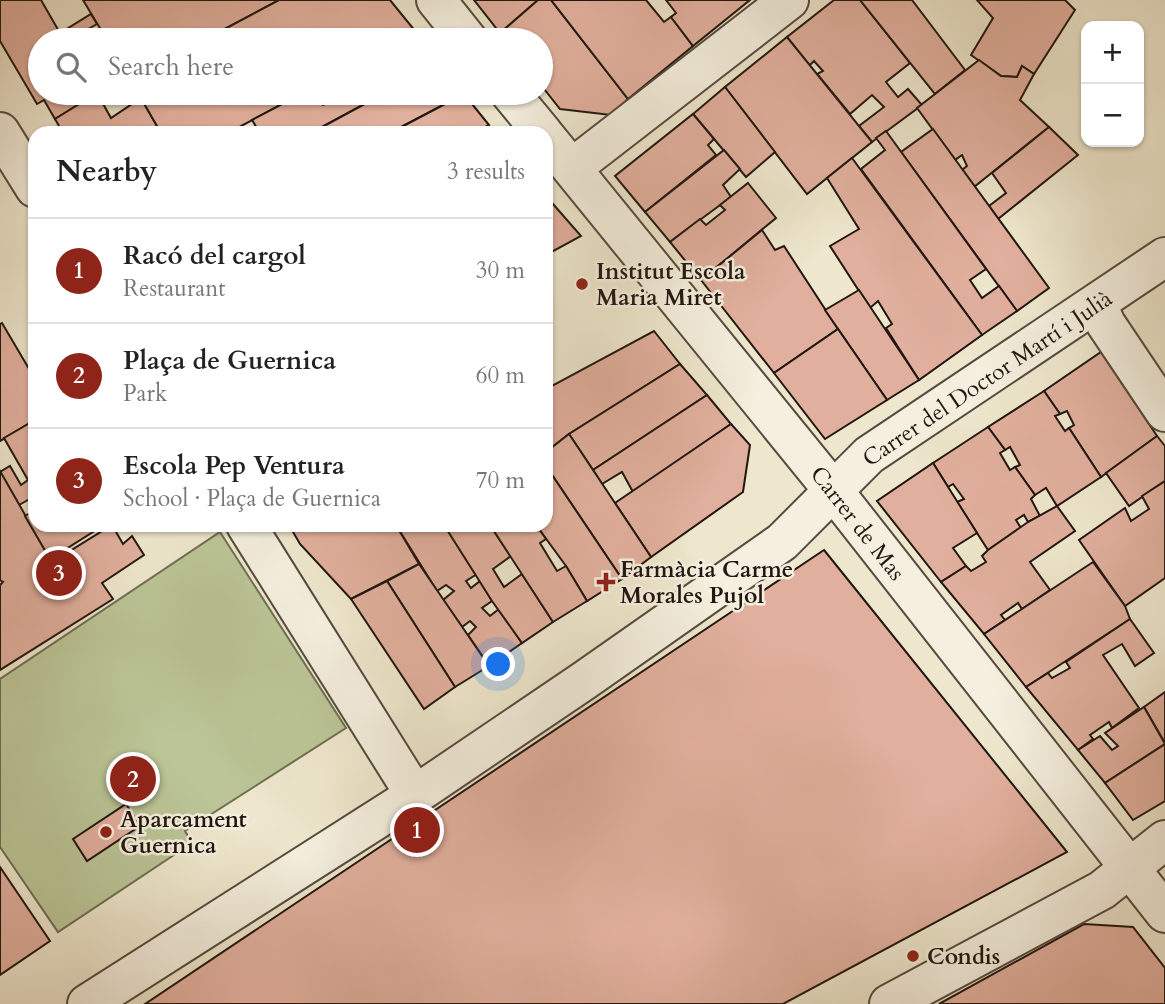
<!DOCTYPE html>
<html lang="en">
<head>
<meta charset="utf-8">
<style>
  body { margin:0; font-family:Cardo,serif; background:#f2f2f2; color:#222 }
  .controls { position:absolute; right:21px; top:21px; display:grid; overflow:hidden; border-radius:14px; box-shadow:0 2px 5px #0004 }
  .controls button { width:63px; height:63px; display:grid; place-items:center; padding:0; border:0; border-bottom:2px solid #e0e0e0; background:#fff; color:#222; font:35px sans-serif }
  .you { position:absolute; left:499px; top:665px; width:24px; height:24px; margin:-18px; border:5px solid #fff; border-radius:50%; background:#1a73e8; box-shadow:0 0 0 10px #1a73e833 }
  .badge { display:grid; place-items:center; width:46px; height:46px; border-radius:50%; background:#8f2418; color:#fff; font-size:23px; font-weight:700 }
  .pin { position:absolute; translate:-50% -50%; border:4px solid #fff; box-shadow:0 2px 7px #0006 }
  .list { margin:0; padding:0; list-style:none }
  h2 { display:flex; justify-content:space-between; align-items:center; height:91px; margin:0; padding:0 28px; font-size:30px }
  h2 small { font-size:23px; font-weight:400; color:#767676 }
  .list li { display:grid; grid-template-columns:46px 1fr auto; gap:21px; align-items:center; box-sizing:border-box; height:105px; padding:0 28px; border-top:2px solid #e0e0e0 }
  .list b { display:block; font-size:26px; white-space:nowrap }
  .list p { margin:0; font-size:23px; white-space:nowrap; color:#767676 }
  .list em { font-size:23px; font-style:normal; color:#767676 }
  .icon { flex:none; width:38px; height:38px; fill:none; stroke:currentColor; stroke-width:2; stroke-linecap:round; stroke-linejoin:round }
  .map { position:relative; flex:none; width:1165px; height:1004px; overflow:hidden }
  .search { position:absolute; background:#fff; box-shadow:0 2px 5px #0004; left:28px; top:28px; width:525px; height:77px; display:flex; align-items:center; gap:18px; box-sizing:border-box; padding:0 24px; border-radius:38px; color:#767676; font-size:26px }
  .panel { position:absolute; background:#fff; box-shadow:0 2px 5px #0004; left:28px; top:126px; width:525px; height:406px; border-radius:21px }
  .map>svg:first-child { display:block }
</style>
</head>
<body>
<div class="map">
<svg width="1165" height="1004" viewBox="0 0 1165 1004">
  <rect width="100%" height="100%" fill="#eee7cd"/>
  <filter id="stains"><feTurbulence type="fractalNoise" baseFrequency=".00286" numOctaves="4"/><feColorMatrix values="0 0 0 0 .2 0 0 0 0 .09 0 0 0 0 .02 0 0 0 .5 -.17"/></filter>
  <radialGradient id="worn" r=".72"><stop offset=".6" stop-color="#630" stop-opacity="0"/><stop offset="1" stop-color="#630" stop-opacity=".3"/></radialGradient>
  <path fill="#bbc597" stroke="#6e6e54" stroke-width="2" d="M220 532 346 728 185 831 192 843 58 932 0 847V679Z"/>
  <g fill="#e1af9d" stroke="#211610" stroke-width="2">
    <path d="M0 0H41L60 33 91 14 97 24 69 40H40V93H97L55 119 44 100 37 104 0 41Z"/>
    <path d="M83 0H279L204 40H107Z"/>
    <path d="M279 0H390L416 32 400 40H204Z"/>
    <path d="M474 0H538L500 33Z"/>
    <path d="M538 0H551L628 99 611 115 560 109 541 85V40H506L500 33Z"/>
    <path d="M551 0H646L664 22 671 17 693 46 628 99Z"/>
    <path d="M666 0H750L693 46 671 17 676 13Z"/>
    <path d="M834 0H860L910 63 886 82 898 97 908 89 922 105 872 142 859 126 884 107 872 95 850 114 817 74 823 71 814 61 809 66 787 37Z"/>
    <path d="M860 0H912L965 70 935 94Z"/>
    <path d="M977 0H1065L1075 10 1034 74 1022 66 1017 77 1001 76 971 55 993 18Z"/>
    <path d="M787 37 872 142 807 194 725 87Z"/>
    <path d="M979 60 1001 76 1017 77 1022 66 1034 74 1020 100 1049 127 974 187 962 170 967 166 962 155 955 160 917 108Z"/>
    <path d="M725 87 775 152 746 177 693 114Z"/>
    <path d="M97 93 111 118 141 98 161 133H63L55 119Z"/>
    <path d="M138 93H303L228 133H161Z"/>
    <path d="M303 93H312L323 105 339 96 336 93H385L311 133H260L252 120Z"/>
    <path d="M385 93 464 94 390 133H311Z"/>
    <path d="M464 94 489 125 474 133H390Z"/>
    <path d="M693 114 714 139 708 145 716 155 645 212 615 176Z"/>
    <path d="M1049 127 1078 155 998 219 989 206 1006 193 992 173Z"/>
    <path d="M933 129 1049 288 1017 311 901 152Z"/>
    <path d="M886 131 986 269 970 280 982 298 999 286 1017 311 982 335 861 169 885 150 876 138Z"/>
    <path d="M724 150 740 169 723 185 731 197 670 242 645 212Z"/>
    <path d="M852 158 982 335 919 380 886 328 892 324 878 301 870 308 830 246 859 229 827 178Z"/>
    <path d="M748 183 776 218 701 280 670 242 700 219 706 225 725 210 720 205Z"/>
    <path d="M546 196 581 236 546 255Z"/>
    <path d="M762 230 775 250 784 246 838 329 774 373 701 280Z"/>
    <path d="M859 290 919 380 887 400 825 310Z"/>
    <path d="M2 323 35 379V420L0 441V324Z"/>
    <path d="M838 329 887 400 825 439 774 373Z"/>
    <path d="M654 331 680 364 569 434 546 452V389Z"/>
    <path d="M1101 352 1157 436 1101 477 1069 428 1074 425 1067 411 1060 414 1044 391Z"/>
    <path d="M680 364 707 395 593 470 569 434Z"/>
    <path d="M1044 391 1060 414 1055 416 1065 431 1069 428 1101 477 1057 506 1046 488 1035 495 1015 467 1020 465 1010 447 1005 450 988 427Z"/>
    <path d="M707 395 731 424 633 492 622 472 602 484 593 470Z"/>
    <path d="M35 420V496L19 505 0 472 10 466 21 485 28 480 4 438Z"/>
    <path d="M731 424 750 445 743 492 651 557 615 503Z"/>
    <path d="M988 427 1005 450 1000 453 1010 470 1015 467 1035 495 1031 499 1040 516 1028 522 1024 515 1016 520 1021 528 988 550 957 502 964 499 953 484 948 487 933 463Z"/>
    <path d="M569 434 651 557 622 579 546 466V452Z"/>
    <path d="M1157 436 1165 446V481L1129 506 1106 473Z"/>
    <path d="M933 463 977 533 953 548 966 566 941 582 877 501Z"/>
    <path d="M546 466 622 579 587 601 566 566 536 525H546Z"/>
    <path d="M0 471 52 562 112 525 123 544 132 536 144 555 102 583 113 599 0 670V585L3 582 0 580Z"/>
    <path d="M1165 481V578L1125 606 1079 540 1125 508 1131 521 1149 509 1142 496Z"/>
    <path d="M1057 506 1075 531 1030 562 1050 590 1022 609 1018 603 1001 615 1005 620 984 634 941 582 966 566 971 571 986 562 982 556 988 550 1028 522Z"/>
    <path d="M35 510V525H104L50 559 25 516Z"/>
    <path d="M289 525H396L419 564 351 599 300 544Z"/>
    <path d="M396 525H444L477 574 466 581 471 588 480 581 492 601 482 608 490 616 499 609 522 643 489 666 468 635 476 627 470 621 462 627 443 600 454 591 446 585 437 591Z"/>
    <path d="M444 525H490L511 556 493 569 504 587 522 574 553 622 522 643 492 601Z"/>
    <path d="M490 525H536L546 539 540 543 557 571 566 566 587 601 553 622Z"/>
    <path d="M824 550 1067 852 783 1004H145Z"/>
    <path d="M1093 562 1125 606 1130 619 1026 687 984 634Z"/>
    <path d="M419 564 489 666 455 687 387 581Z"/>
    <path d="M387 581 455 687 424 709 351 599Z"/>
    <path d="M1130 619 1154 653 1135 666 1122 644 1103 655 1139 708 1112 728 1109 722 1090 735 1093 739 1078 750 1026 687 1048 673 1052 678 1070 668 1066 662Z"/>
    <path d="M1165 692V743L1144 707Z"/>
    <path d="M1144 707 1165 744 1105 783 1078 750 1100 736 1112 750 1118 746 1105 733Z"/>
    <path d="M1165 744V801L1133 820 1105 783Z"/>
    <path d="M126 804 140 826 87 861 73 839Z"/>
    <path d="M0 867 50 941 0 975Z"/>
    <path d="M1084 924 1133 927 1165 968V1004H939Z"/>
  </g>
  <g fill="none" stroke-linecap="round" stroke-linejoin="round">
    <defs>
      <g id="minor">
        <path d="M436 0 468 40"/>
        <path d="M510 93 543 133"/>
        <path d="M0 132 35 188"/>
        <path d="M546 137 832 489 1165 913"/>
        <path d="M572 168 789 0"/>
        <path d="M1097 304 1106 324 1165 412"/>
        <path d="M246 525 415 795"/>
        <path d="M87 1004 415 795 585 680 782 542 869 455 1165 257"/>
        <path d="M889 1004 1102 890 1165 840"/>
      </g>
    </defs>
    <use href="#minor" stroke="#544a3f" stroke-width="42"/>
    <use href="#minor" stroke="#f4efde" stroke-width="38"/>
  </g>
  <g fill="#8f2418" stroke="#f4efde" stroke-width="2.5">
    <circle cx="582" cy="284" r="7"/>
    <path d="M602.5 571.5h7v7h7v7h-7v7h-7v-7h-7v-7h7z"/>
    <circle cx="106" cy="832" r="7"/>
    <circle cx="913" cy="956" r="7"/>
  </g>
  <g text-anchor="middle" stroke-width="5" stroke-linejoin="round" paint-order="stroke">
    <g font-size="23" font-weight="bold" fill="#211610" stroke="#f4efde" text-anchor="start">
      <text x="596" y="279">Institut Escola<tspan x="596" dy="26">Maria Miret</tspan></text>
      <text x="620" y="577">Farmàcia Carme<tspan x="620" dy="26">Morales Pujol</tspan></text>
      <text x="120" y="827">Aparcament<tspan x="120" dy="26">Guernica</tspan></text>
      <text x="927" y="964">Condis</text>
    </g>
    <g font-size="23" fill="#211610" stroke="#f4efde">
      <text transform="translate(987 378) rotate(-34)" y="8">Carrer del Doctor Martí i Julià</text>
      <text transform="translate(858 523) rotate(52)" y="8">Carrer de Mas</text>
    </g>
  </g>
  <rect width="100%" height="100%" filter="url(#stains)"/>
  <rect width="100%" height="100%" fill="url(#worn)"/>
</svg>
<div class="controls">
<button>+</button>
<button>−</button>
</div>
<div class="you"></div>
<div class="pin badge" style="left:417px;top:830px">1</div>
<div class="pin badge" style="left:133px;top:779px">2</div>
<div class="pin badge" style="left:59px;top:573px">3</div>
<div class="search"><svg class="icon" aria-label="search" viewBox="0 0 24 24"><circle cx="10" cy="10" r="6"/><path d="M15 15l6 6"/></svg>Search here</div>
<section class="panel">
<h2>Nearby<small>3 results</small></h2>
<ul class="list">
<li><span class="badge">1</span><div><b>Racó del cargol</b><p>Restaurant</p></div><em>30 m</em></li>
<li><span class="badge">2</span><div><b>Plaça de Guernica</b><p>Park</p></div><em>60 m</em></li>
<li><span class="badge">3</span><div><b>Escola Pep Ventura</b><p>School · Plaça de Guernica</p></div><em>70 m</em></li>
</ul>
</section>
</div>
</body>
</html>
